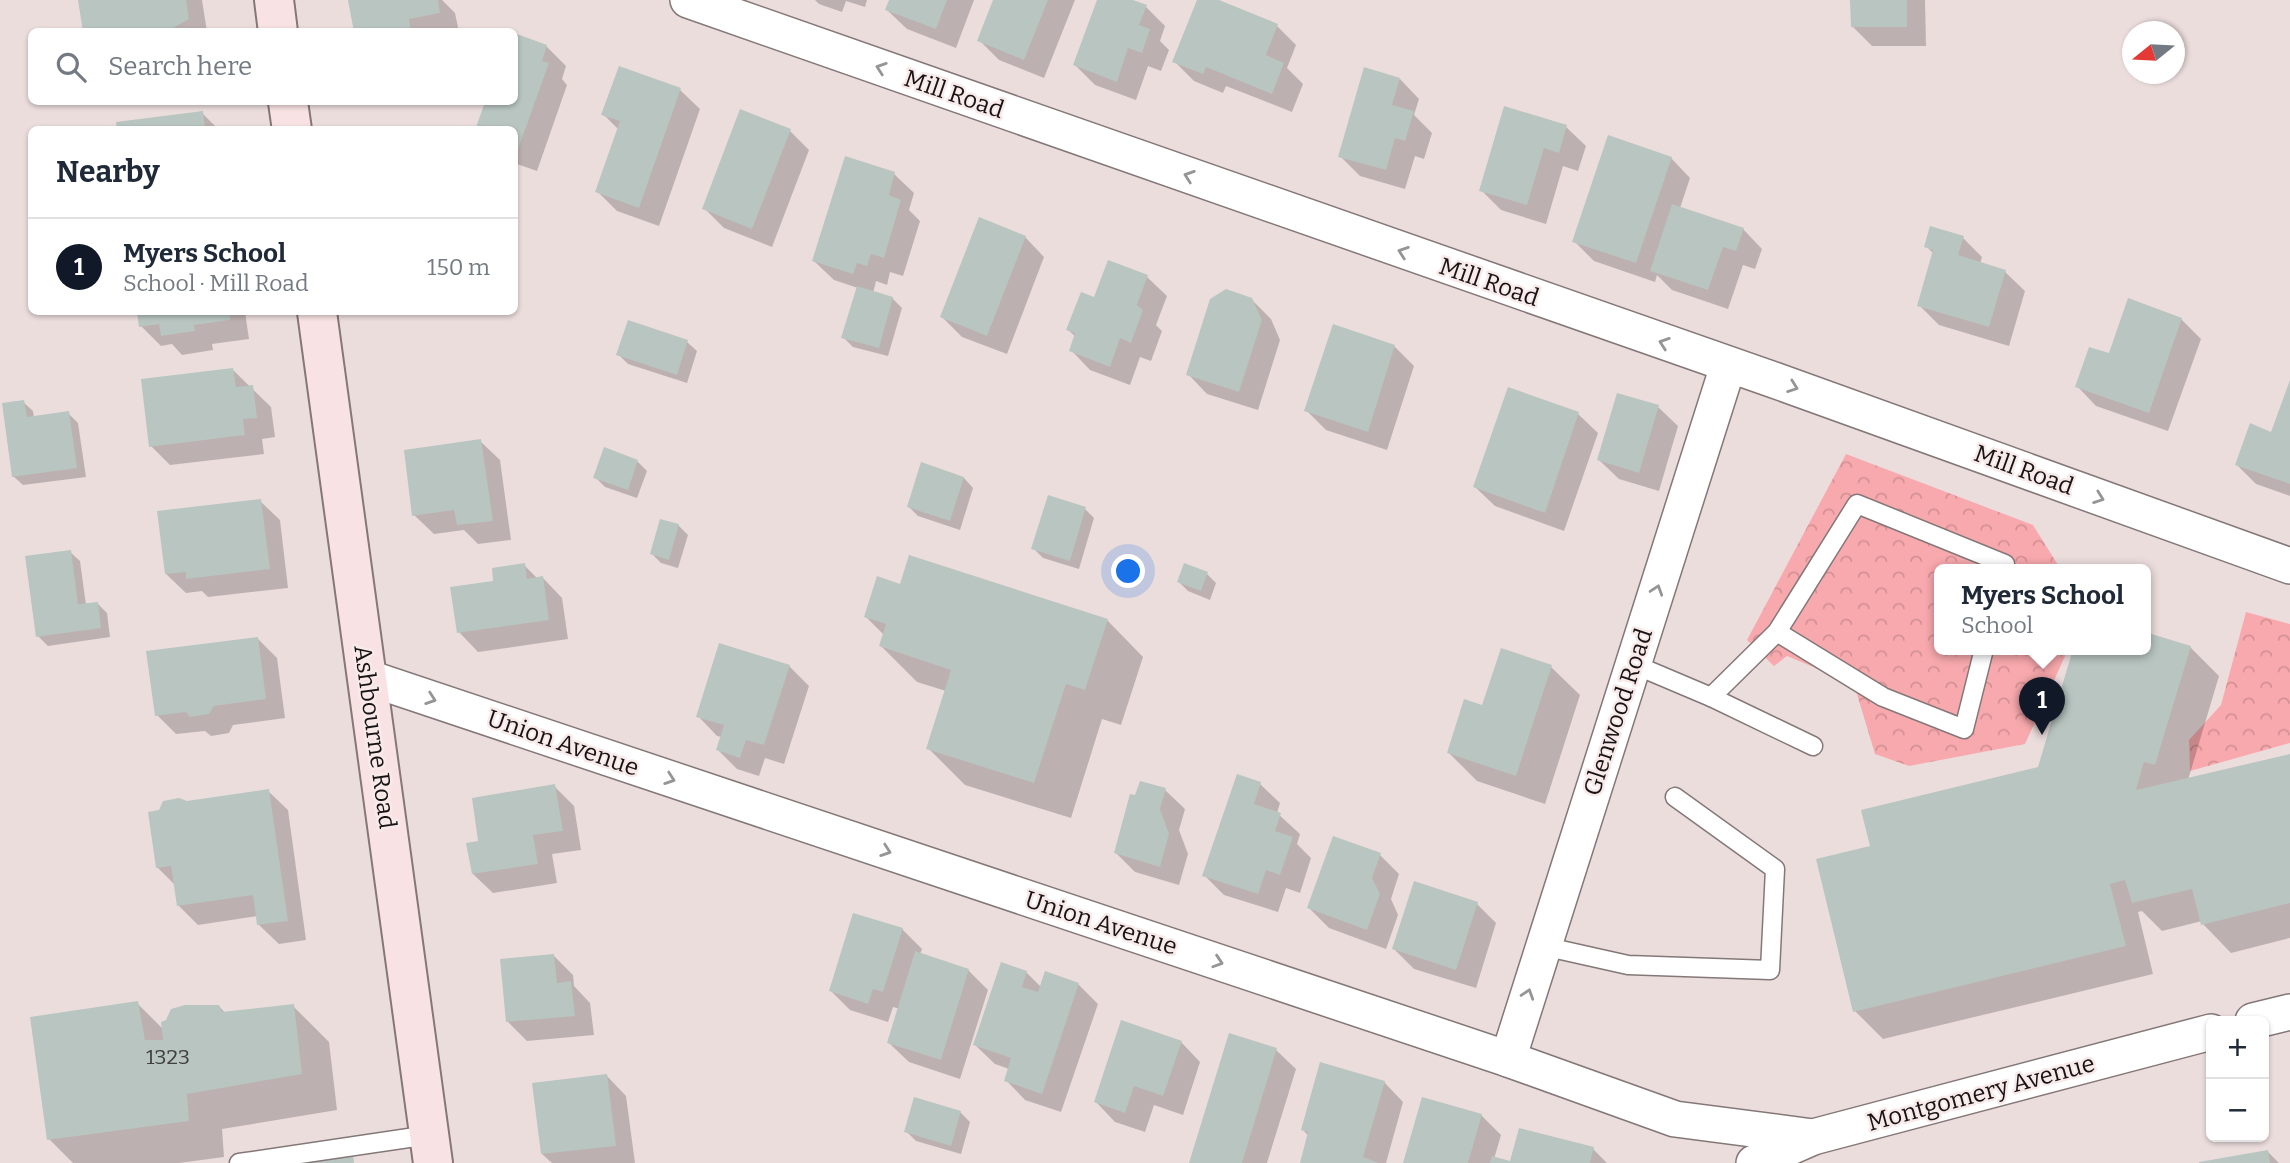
<!DOCTYPE html>
<html lang="en">
<head>
<meta charset="utf-8">
<style>
  body { margin:0; font-family:Bitter,serif; background:#f6f6f7; color:#1f2937 }
  .controls { position:absolute; right:21px; bottom:21px; display:grid; overflow:hidden; border-radius:10px; box-shadow:0 2px 5px #0004 }
  .controls button { width:63px; height:63px; display:grid; place-items:center; padding:0; border:0; border-bottom:2px solid #e0e1e3; background:#fff; color:#1f2937; font:35px sans-serif }
  .compass { position:absolute; left:2122px; top:21px; width:63px; height:63px; border-radius:50%; background:#fff; box-shadow:0 2px 5px #0004; rotate:252deg }
  .you { position:absolute; left:1129px; top:572px; width:24px; height:24px; margin:-18px; border:5px solid #fff; border-radius:50%; background:#1a73e8; box-shadow:0 0 0 10px #1a73e833 }
  .badge { display:grid; place-items:center; width:46px; height:46px; border-radius:50%; background:#111827; color:#fff; font-size:23px; font-weight:700 }
  .pin { position:absolute; translate:-50% -58px; filter:drop-shadow(0 2px 4px #0008) }
  .pin::after { content:''; position:absolute; top:37px; width:24px; height:21px; background:inherit; clip-path:polygon(0 0,100% 0,50% 100%) }
  .popup { position:absolute; left:1934px; top:564px; width:217px; height:91px; box-sizing:border-box; display:grid; place-content:center; border-radius:10px; background:#fff; filter:drop-shadow(0 2px 5px #0005); font-size:23px; white-space:nowrap; color:#747a83 }
  .popup b { font-size:26px; color:#1f2937 }
  .popup::after { content:''; position:absolute; left:50%; top:100%; margin-left:-14px; border:14px solid transparent; border-top-color:#fff }
  .list { margin:0; padding:0; list-style:none }
  h2 { display:flex; justify-content:space-between; align-items:center; height:91px; margin:0; padding:0 28px; font-size:30px }
  h2 small { font-size:23px; font-weight:400; color:#747a83 }
  .list li { display:grid; grid-template-columns:46px 1fr auto; gap:21px; align-items:center; box-sizing:border-box; height:98px; padding:0 28px; border-top:2px solid #e0e1e3 }
  .list b { display:block; font-size:26px; white-space:nowrap }
  .list p { margin:0; font-size:23px; white-space:nowrap; color:#747a83 }
  .list em { font-size:23px; font-style:normal; color:#747a83 }
  .icon { flex:none; width:38px; height:38px; fill:none; stroke:currentColor; stroke-width:2; stroke-linecap:round; stroke-linejoin:round }
  .map { position:relative; flex:none; width:2290px; height:1163px; overflow:hidden }
  .search { position:absolute; background:#fff; box-shadow:0 2px 5px #0004; left:28px; top:28px; width:490px; height:77px; display:flex; align-items:center; gap:18px; box-sizing:border-box; padding:0 24px; border-radius:10px; color:#747a83; font-size:26px }
  .panel { position:absolute; background:#fff; box-shadow:0 2px 5px #0004; left:28px; top:126px; width:490px; height:189px; border-radius:10px }
  .map>svg:first-child { display:block }
</style>
</head>
<body>
<div class="map">
<svg width="2290" height="1163" viewBox="0 0 2290 1163">
  <defs>
    <pattern id="park-crowns" width="20" height="18" patternUnits="userSpaceOnUse" patternTransform="scale(1.75)"><rect width="20" height="18" fill="#f8a9ad"/><path d="M2 6a3 3 0 1 1 6 0M12 15a3 3 0 1 1 6 0" fill="none" stroke="#d49094"/></pattern>
  </defs>
  <rect width="100%" height="100%" fill="#ecdddd"/>
  <g fill="url(#park-crowns)">
    <path d="M1846 454 2033 525 2058 565 2057 569H1939V649H2062L2066 654 2025 744 1909 766 1875 754 1854 684 1787 656 1774 666 1747 640Z"/>
    <path d="M2246 612 2290 624V743L2190 771 2189 740 2221 705Z"/>
  </g>
  <g fill="#0003">
    <path d="M79 0H202L207 32H85Z"/>
    <path d="M350 0H442L455 13 459 32H356Z"/>
    <path d="M815 0H867L865 7 846 1 842 12 819 4Z"/>
    <path d="M891 0H974L956 48 907 29 887 10Z"/>
    <path d="M995 0H1075L1044 78 999 60 979 40Z"/>
    <path d="M1098 0H1128L1146 7 1165 26 1160 41 1169 50 1161 71 1148 66 1136 100 1095 85 1075 65Z"/>
    <path d="M1199 0H1214L1277 26 1296 45 1287 68 1303 84 1292 112 1226 86 1223 93 1194 81 1174 61Z"/>
    <path d="M1852 0H1925L1926 46H1872L1852 26Z"/>
    <path d="M546 46 566 66 562 79 567 85 537 171 514 163V130H477L487 102H514Z"/>
    <path d="M1400 79 1419 99 1414 115 1432 133 1424 159 1415 156 1405 189 1360 176 1340 156Z"/>
    <path d="M680 90 700 109 659 226 617 211 597 191 619 130 603 114Z"/>
    <path d="M202 113 219 130H119Z"/>
    <path d="M1566 127 1586 146 1578 171 1563 166 1546 224 1501 210 1481 190Z"/>
    <path d="M790 131 809 150 772 247 724 228 704 208Z"/>
    <path d="M1671 158 1690 178 1680 208 1743 229 1762 249 1755 269 1743 265 1728 309 1672 290 1657 275 1655 282 1594 261 1574 241Z"/>
    <path d="M894 174 914 193 909 210 920 221 903 276 890 272 887 285 876 281 873 293 892 298 902 308 888 356 853 347 843 337 858 288 834 280 814 261Z"/>
    <path d="M1025 237 1044 257 1007 354 962 337 942 317Z"/>
    <path d="M1963 238 1982 257 1980 264 2005 272 2025 291 2009 346 1939 325 1919 305 1934 254 1926 246Z"/>
    <path d="M1109 262 1147 277 1167 296 1156 325 1162 331 1151 361 1140 357 1130 385 1090 370 1071 350 1076 337 1068 330 1095 299Z"/>
    <path d="M1251 299 1271 319 1280 340 1258 410 1207 394 1188 374Z"/>
    <path d="M139 312H245L249 339 212 344 213 350 182 355 172 344 161 346 141 326Z"/>
    <path d="M2181 319 2201 339 2168 431 2096 406 2077 386 2110 356Z"/>
    <path d="M687 342 697 351 687 383 628 364 618 354Z"/>
    <path d="M1394 346 1414 366 1387 450 1326 430 1306 410Z"/>
    <path d="M233 370 271 407 275 437 262 439 264 454 170 465 151 446Z"/>
    <path d="M2290 384V496L2256 484 2237 465 2272 434Z"/>
    <path d="M23 402 33 411 34 418 68 413 78 423 86 477 23 485 13 476Z"/>
    <path d="M1658 407 1678 426 1659 491 1619 479 1599 460Z"/>
    <path d="M1578 414 1598 433 1564 531 1495 506 1475 487Z"/>
    <path d="M480 441 500 460 511 540 478 544 464 530 434 534 414 515Z"/>
    <path d="M605 450 638 462 647 471 637 498 605 487 595 477Z"/>
    <path d="M964 478 973 488 960 530 918 516 909 507Z"/>
    <path d="M260 501 280 520 288 588 208 597 202 591 186 593 166 574Z"/>
    <path d="M1085 509 1094 518 1079 569 1043 558 1033 548Z"/>
    <path d="M678 525 688 535 678 568 661 563 652 554Z"/>
    <path d="M70 552 80 561 86 605 97 603 107 613 110 637 48 646 38 636Z"/>
    <path d="M524 565 538 579 543 578 562 598 568 639 478 652 459 632 495 582Z"/>
    <path d="M1207 574 1216 583 1210 600 1188 591 1179 582Z"/>
    <path d="M901 586 1107 620 1143 657 1121 725 1102 719 1071 818 965 785 928 748 946 691 917 682 881 646 884 635 866 617Z"/>
    <path d="M257 638 277 658 285 718 233 725 229 733 211 736 205 731 176 734 157 715Z"/>
    <path d="M2190 647 2219 676 2188 780 2290 756V938L2231 953 2203 924 2202 921 2162 931 2142 911 2138 912 2153 974 1883 1039 1855 1011 1872 848 2039 769 2145 649Z"/>
    <path d="M1502 650 1551 667 1580 695 1545 804 1477 781 1449 753 1484 707Z"/>
    <path d="M789 666 809 686 784 764 765 758 759 776 737 769 718 750 722 737 717 736 698 716Z"/>
    <path d="M1260 784 1280 803 1277 813 1300 834 1297 844 1311 858 1300 893 1286 888 1278 912 1224 895 1204 875Z"/>
    <path d="M554 786 574 806 581 850 552 854 557 883 493 893 473 874 480 843Z"/>
    <path d="M1165 790 1185 809 1179 830 1188 854 1179 885 1135 872 1116 853Z"/>
    <path d="M268 791 288 810 306 940 279 944 259 925 258 916 198 925 178 905 175 885 157 867 186 803Z"/>
    <path d="M1380 855 1399 874 1391 899 1398 915 1386 949 1329 928 1309 908Z"/>
    <path d="M1477 904 1496 923 1476 988 1414 969 1394 949Z"/>
    <path d="M902 929 922 949 920 954 968 970 988 990 960 1079 909 1062 889 1043 900 1009 893 1007 888 1022 850 1010 831 991Z"/>
    <path d="M553 955 573 975 574 986 590 1003 594 1035 527 1041 508 1022Z"/>
    <path d="M1026 972 1041 987 1078 984 1098 1004 1061 1112 1025 1100 1006 1080 1009 1069 995 1064 975 1045Z"/>
    <path d="M137 1003 163 1029 219 1006 225 1013 293 1006 329 1042 337 1110 222 1129 224 1157 179 1163H73L49 1139Z"/>
    <path d="M1181 1042 1200 1062 1183 1115 1154 1105 1145 1132 1115 1122 1096 1102Z"/>
    <path d="M1276 1050 1296 1069 1267 1163H1191Z"/>
    <path d="M607 1076 626 1096 635 1163H552L542 1154Z"/>
    <path d="M1384 1082 1403 1102 1386 1163H1301L1309 1136 1303 1130Z"/>
    <path d="M960 1112 970 1122 961 1154 916 1141 906 1131Z"/>
    <path d="M1481 1115 1501 1135 1494 1159 1511 1163H1405Z"/>
    <path d="M1593 1149 1607 1163H1511Z"/>
    <path d="M2267 1151 2279 1163H2201Z"/>
  </g>
  <g fill="#b8c5c0">
    <path d="M78 0H186L189 19 166 32H83Z"/>
    <path d="M348 0H438L440 13 409 19 411 32H384L383 30 354 32Z"/>
    <path d="M889 0H947L936 29 885 10Z"/>
    <path d="M993 0H1048L1024 60 977 41Z"/>
    <path d="M1097 0H1133L1147 5 1139 25 1150 29 1142 53 1128 48 1117 82 1073 65Z"/>
    <path d="M1197 0H1219L1278 24 1266 55 1284 63 1272 94 1206 67 1203 74 1172 62Z"/>
    <path d="M1850 0H1907V27H1851Z"/>
    <path d="M514 33 547 45 542 61 549 63 517 152 514 151V130H475L485 102H514Z"/>
    <path d="M619 66 681 88 639 208 595 192 620 121 601 115Z"/>
    <path d="M1364 67 1400 78 1392 105 1414 111 1405 141 1395 138 1386 170 1338 157Z"/>
    <path d="M1504 106 1567 125 1559 153 1544 148 1527 205 1479 191Z"/>
    <path d="M740 109 791 129 752 229 702 209Z"/>
    <path d="M203 111 205 130H117L116 122Z"/>
    <path d="M1608 135 1672 157 1636 263 1572 242Z"/>
    <path d="M845 156 895 172 889 195 901 200 884 258 871 254 867 266 857 263 853 274 812 261Z"/>
    <path d="M1672 204 1744 228 1736 251 1723 247 1708 290 1650 271Z"/>
    <path d="M979 217 1026 236 987 336 940 317Z"/>
    <path d="M1930 226 1964 236 1958 255 2006 270 1989 327 1917 306 1933 250 1924 247Z"/>
    <path d="M1108 260 1148 275 1137 305 1143 310 1131 343 1120 338 1110 367 1069 351 1075 333 1066 330 1081 292 1094 297Z"/>
    <path d="M857 286 893 297 879 348 841 338Z"/>
    <path d="M1226 289 1252 298 1262 320 1239 392 1186 375 1210 299Z"/>
    <path d="M2128 298 2182 318 2149 413 2075 387 2089 347 2109 353Z"/>
    <path d="M137 312H229L230 320 194 325 195 331 161 336 159 324 139 327Z"/>
    <path d="M628 320 688 340 677 375 616 355Z"/>
    <path d="M1333 324 1395 345 1368 432 1304 411Z"/>
    <path d="M233 368 236 387 253 385 257 418 243 419 245 435 149 447 141 379Z"/>
    <path d="M2290 380V484L2235 465 2250 423 2271 432Z"/>
    <path d="M1508 387 1579 412 1545 513 1473 487Z"/>
    <path d="M1617 393 1659 405 1639 473 1597 460Z"/>
    <path d="M24 400 27 417 69 411 77 468 12 477 2 403Z"/>
    <path d="M481 439 493 521 457 525 454 510 412 516 404 450Z"/>
    <path d="M604 447 638 460 628 490 593 478Z"/>
    <path d="M921 462 964 477 950 521 907 507Z"/>
    <path d="M1048 495 1086 507 1070 561 1031 549Z"/>
    <path d="M261 499 270 569 186 579V572L165 574 157 511Z"/>
    <path d="M660 519 679 524 669 560 650 554Z"/>
    <path d="M71 550 78 604 98 602 101 628 36 637 25 556Z"/>
    <path d="M909 555 1108 619 1085 690 1066 684 1034 783 926 749 951 670 879 646 886 624 864 617 877 576 900 584Z"/>
    <path d="M525 563 527 579 543 576 549 620 457 633 450 587 493 581 492 568Z"/>
    <path d="M1184 563 1208 572 1201 591 1177 582Z"/>
    <path d="M2145 632 2191 646 2155 765 2144 762 2136 790 2290 754V903L2201 925 2192 889 2132 903 2125 880 2110 884 2126 946 1853 1012 1816 859 1870 846 1861 810 2038 767 2073 649H2145Z"/>
    <path d="M258 637 266 699 214 706 209 714 190 717 186 712 155 716 146 651Z"/>
    <path d="M719 643 790 665 764 745 746 740 740 758 716 750 724 725 696 717Z"/>
    <path d="M1501 648 1552 665 1516 776 1447 753 1464 699 1482 705Z"/>
    <path d="M1237 774 1261 782 1254 804 1281 813 1275 831 1293 837 1280 875 1266 870 1258 894 1202 876Z"/>
    <path d="M1140 781 1166 788 1160 809 1169 834 1160 867 1114 853 1130 794 1135 795Z"/>
    <path d="M555 784 563 831 533 835 538 864 472 874 466 843 478 841 472 798Z"/>
    <path d="M269 789 288 921 257 925 253 895 177 906 171 866 156 868 148 812 159 810 163 801 179 798 187 801Z"/>
    <path d="M1333 836 1381 853 1372 878 1380 894 1367 930 1307 908Z"/>
    <path d="M1414 881 1478 902 1456 970 1392 949Z"/>
    <path d="M853 913 903 928 883 992 873 989 868 1004 829 991Z"/>
    <path d="M915 951 969 969 941 1060 887 1043Z"/>
    <path d="M554 954 557 983 571 981 575 1016 506 1022 500 959Z"/>
    <path d="M1001 962 1027 971 1022 987 1038 992 1045 971 1079 983 1042 1094 1004 1081 1011 1058 973 1045Z"/>
    <path d="M138 1001 145 1040H163L161 1022 166 1020 171 1009 185 1005H219L222 1012 294 1004 302 1074 187 1094 189 1121 47 1140 30 1017Z"/>
    <path d="M1121 1020 1182 1041 1163 1096 1134 1086 1125 1113 1094 1102Z"/>
    <path d="M1229 1033 1277 1048 1242 1163H1189Z"/>
    <path d="M1320 1062 1385 1081 1363 1157 1379 1163H1300L1308 1132 1301 1130Z"/>
    <path d="M607 1074 616 1146 541 1154 532 1083Z"/>
    <path d="M914 1097 961 1111 951 1146 904 1132Z"/>
    <path d="M1422 1097 1482 1114 1468 1163H1403Z"/>
    <path d="M1519 1128 1594 1147 1590 1163H1490L1492 1156 1510 1161Z"/>
    <path d="M2268 1150 2270 1163H2199V1162Z"/>
    <path d="M353 1154 354 1163H300V1161Z"/>
  </g>
  <g fill="none" stroke-linecap="round" stroke-linejoin="round">
    <defs>
      <g id="lane">
        <path d="M1777 632 1883 697 1964 729 1984 649"/>
        <path d="M1633 664 1711 697 1777 632 1857 504 2005 564 2004 569"/>
        <path d="M1711 697 1813 746"/>
        <path d="M1543 946 1628 965 1770 970 1775 869 1675 797"/>
        <path d="M239 1163 429 1135"/>
      </g>
      <g id="street">
        <path d="M688 0 1774 380 2290 566"/>
        <path d="M366 677 1508 1059 1675 1119 1813 1137"/>
        <path d="M2253 1021 2290 1012"/>
        <path d="M1508 1059 1728 366"/>
        <path d="M1754 1163 1813 1137 2211 1032"/>
      </g>
      <g id="secondary">
        <path d="M274 0 278 32"/>
        <path d="M288 102 292 130"/>
        <path d="M317 312 433 1163"/>
      </g>
    </defs>
    <use href="#lane" stroke="#847777" stroke-width="21"/>
    <use href="#street" stroke="#847777" stroke-width="38"/>
    <use href="#secondary" stroke="#847777" stroke-width="42"/>
    <use href="#lane" stroke="#fff" stroke-width="18"/>
    <use href="#street" stroke="#fff" stroke-width="35"/>
    <use href="#secondary" stroke="#f9e2e3" stroke-width="38"/>
  </g>
  <defs><path id="oneway-chevron" d="M-2-3.5L2.5 0L-2 3.5" fill="none" stroke-width="1.6" stroke-linecap="round" stroke-linejoin="round" transform="scale(1.75)"/></defs>
  <g stroke="#979495">
    <use href="#oneway-chevron" transform="translate(881 68) rotate(-161)"/>
    <use href="#oneway-chevron" transform="translate(1189 176) rotate(-161)"/>
    <use href="#oneway-chevron" transform="translate(1403 252) rotate(-161)"/>
    <use href="#oneway-chevron" transform="translate(1664 343) rotate(-161)"/>
    <use href="#oneway-chevron" transform="translate(1793 387) rotate(20)"/>
    <use href="#oneway-chevron" transform="translate(2099 498) rotate(20)"/>
    <use href="#oneway-chevron" transform="translate(1657 590) rotate(-72)"/>
    <use href="#oneway-chevron" transform="translate(431 699) rotate(19)"/>
    <use href="#oneway-chevron" transform="translate(670 779) rotate(19)"/>
    <use href="#oneway-chevron" transform="translate(886 851) rotate(19)"/>
    <use href="#oneway-chevron" transform="translate(1218 962) rotate(18)"/>
    <use href="#oneway-chevron" transform="translate(1528 994) rotate(-72)"/>
  </g>
  <g text-anchor="middle" stroke-width="5" stroke-linejoin="round" paint-order="stroke">
    <g font-size="21" fill="#3f3f3e">
      <text x="168" y="1064">1323</text>
    </g>
    <g font-size="24" fill="#171213" stroke="#f9eaea">
      <text transform="translate(954 94) rotate(19)" y="8">Mill Road</text>
      <text transform="translate(1489 282) rotate(19)" y="8">Mill Road</text>
      <text transform="translate(2024 470) rotate(20)" y="8">Mill Road</text>
      <text transform="translate(1618 712) rotate(-72)" y="8">Glenwood Road</text>
      <text transform="translate(375 737) rotate(82)" y="8">Ashbourne Road</text>
      <text transform="translate(563 743) rotate(19)" y="8">Union Avenue</text>
      <text transform="translate(1101 923) rotate(18)" y="8">Union Avenue</text>
      <text transform="translate(1981 1093) rotate(-15)" y="8">Montgomery Avenue</text>
    </g>
  </g>
</svg>
<div class="controls">
<button>+</button>
<button>−</button>
</div>
<svg class="compass" viewBox="-18 -18 36 36"><path d="M0-13l5 13h-10z" fill="#e53935"/><path d="M0 13l5-13h-10z" fill="#747a83"/></svg>
<div class="you"></div>
<div class="pin badge" style="left:2042px;top:735px">1</div>
<div class="popup"><b>Myers School</b>School</div>
<div class="search"><svg class="icon" aria-label="search" viewBox="0 0 24 24"><circle cx="10" cy="10" r="6"/><path d="M15 15l6 6"/></svg>Search here</div>
<section class="panel">
<h2>Nearby<small></small></h2>
<ul class="list">
<li><span class="badge">1</span><div><b>Myers School</b><p>School · Mill Road</p></div><em>150 m</em></li>
</ul>
</section>
</div>
</body>
</html>
